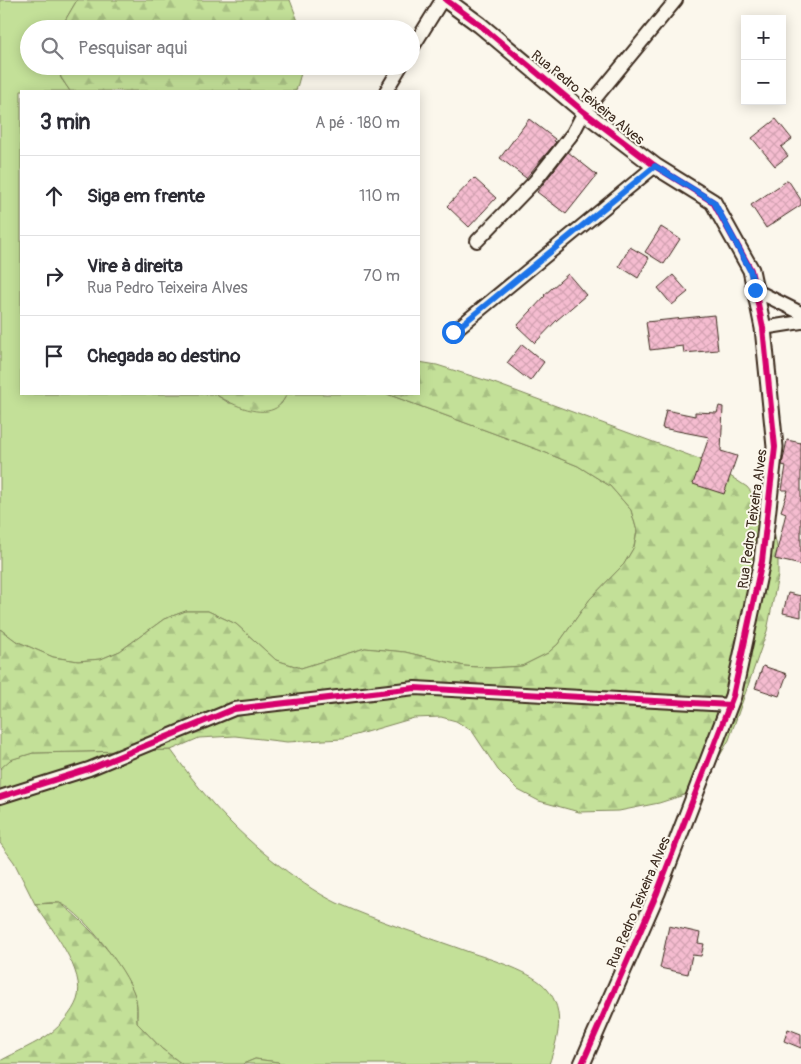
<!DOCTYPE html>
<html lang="pt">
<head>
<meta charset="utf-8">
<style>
  body { margin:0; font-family:Pangolin,sans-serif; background:#f2f2f3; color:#2b2b33 }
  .controls { position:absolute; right:15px; top:15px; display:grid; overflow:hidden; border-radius:0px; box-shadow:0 2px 12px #0003 }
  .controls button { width:45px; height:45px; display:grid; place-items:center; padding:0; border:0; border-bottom:1px solid #e1e1e2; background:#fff; color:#2b2b33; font:25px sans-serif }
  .stop { position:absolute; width:15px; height:15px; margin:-11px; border:4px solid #1a73e8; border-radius:50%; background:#fff }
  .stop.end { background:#1a73e8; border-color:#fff; box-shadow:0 1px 5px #0008 }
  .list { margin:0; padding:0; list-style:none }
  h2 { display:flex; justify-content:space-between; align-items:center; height:65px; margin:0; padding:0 20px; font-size:21px }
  h2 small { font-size:16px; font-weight:400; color:#7c7c81 }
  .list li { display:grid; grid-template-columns:32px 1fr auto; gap:15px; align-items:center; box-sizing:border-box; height:80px; padding:0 20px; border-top:1px solid #e1e1e2 }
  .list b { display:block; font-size:19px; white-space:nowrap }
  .list p { margin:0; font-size:16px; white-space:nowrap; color:#7c7c81 }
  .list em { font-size:16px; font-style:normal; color:#7c7c81 }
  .icon { flex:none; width:28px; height:28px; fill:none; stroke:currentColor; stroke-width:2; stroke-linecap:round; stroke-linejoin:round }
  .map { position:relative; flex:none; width:801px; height:1064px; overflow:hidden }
  .search { position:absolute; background:#fff; box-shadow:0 2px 12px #0003; left:20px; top:20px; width:400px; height:55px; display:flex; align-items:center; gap:12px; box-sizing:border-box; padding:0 18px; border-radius:28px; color:#7c7c81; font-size:19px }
  .panel { position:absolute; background:#fff; box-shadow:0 2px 12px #0003; left:20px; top:90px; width:400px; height:305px; border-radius:0px }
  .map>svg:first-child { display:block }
</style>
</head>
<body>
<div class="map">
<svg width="801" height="1064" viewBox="0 0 801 1064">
  <defs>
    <pattern id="forest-firs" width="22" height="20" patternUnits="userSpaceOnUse" patternTransform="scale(1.25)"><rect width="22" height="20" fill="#c3e098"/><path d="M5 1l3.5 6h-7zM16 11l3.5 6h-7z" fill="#a8c083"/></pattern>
    <pattern id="building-cross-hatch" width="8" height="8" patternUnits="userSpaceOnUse" patternTransform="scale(1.25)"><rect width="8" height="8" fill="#f5bcd0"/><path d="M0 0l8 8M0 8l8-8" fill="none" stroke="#d3a2b2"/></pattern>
  </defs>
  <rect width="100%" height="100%" fill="#fbf7ec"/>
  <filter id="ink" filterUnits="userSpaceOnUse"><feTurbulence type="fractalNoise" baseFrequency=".02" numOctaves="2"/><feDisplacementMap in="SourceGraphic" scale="10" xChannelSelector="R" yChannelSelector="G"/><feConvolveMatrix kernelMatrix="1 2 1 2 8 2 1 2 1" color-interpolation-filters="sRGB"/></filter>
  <g filter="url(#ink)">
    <g fill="#c3e098" stroke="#7f855b">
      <path d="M0 0H77L60 29H29V66H58L61 78 70 91H21V394H215L229 403 281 404 287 394H387L539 450 578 466 610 486 631 510 637 531 634 547 624 564 590 599 558 644 548 653 522 666 490 668 464 666 405 652 365 648 301 668 276 660 236 624 208 611H186L164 619 120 651 101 659 78 661 53 657 16 641 0 629Z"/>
      <path d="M171 750C184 768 198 787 213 804 243 838 296 883 337 903 380 922 425 936 469 952 490 959 534 972 547 989 566 1011 558 1039 549 1064H280L278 1062 255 1059 243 1064H182L162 1049 137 1023C137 1015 138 1004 135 996 127 972 85 915 62 904 55 901 43 904 35 904L14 862 0 843V769L9 760 33 753Z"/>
    </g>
    <g fill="url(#forest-firs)" stroke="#7f855b">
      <path d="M77 0H290L301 29H60Z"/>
      <path d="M58 66H303L296 91H70L61 78Z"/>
      <path d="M419 362 437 365 494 383 710 463 747 487 765 509 773 527 778 552V576L767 631 729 740 706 779 684 795 659 803 619 811 579 812 539 801 518 790 498 770 472 731 456 721 441 717 414 718 342 739 287 742 235 736 199 738 171 750 33 753 10 760 0 769V629L16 641 53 657 78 661 101 659 120 651 164 619 186 611H208L236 624 276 660 301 668 365 648 405 652 464 666 490 668 522 666 548 653 558 644 590 599 624 564 634 547 637 531 631 510 610 486 578 466 539 450 387 394H419Z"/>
      <path d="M215 394H287C284 399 281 406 274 409 257 417 229 403 215 394Z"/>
      <path d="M60 903C87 923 124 964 135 996 138 1004 136 1015 137 1023L162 1049 182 1064H0V1061C16 1052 36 1044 51 1033 61 1025 72 1013 77 1000 87 972 50 927 35 904Z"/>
      <path d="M255 1059 278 1062 280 1064H243Z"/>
    </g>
    <g fill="url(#building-cross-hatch)" stroke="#3b2a1e">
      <path d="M529 119 555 139 554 141 556 142 526 178 500 158Z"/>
      <path d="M776 119 792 139 781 147 788 156 775 166 752 138Z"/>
      <path d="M568 152 597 175 566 214 537 192Z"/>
      <path d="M474 178 496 198 469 227 447 206Z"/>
      <path d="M788 180 801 200V205L766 228 751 205Z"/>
      <path d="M661 227 680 239 664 264 645 252Z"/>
      <path d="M630 247 649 258 638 278 619 266Z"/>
      <path d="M568 274 586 295 557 320 535 343 517 326 545 296 544 295Z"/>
      <path d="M673 275 688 292 672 305 658 288Z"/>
      <path d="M714 315 718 350 684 353 683 346 650 350 646 322Z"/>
      <path d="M522 344 544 362 530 381 507 363Z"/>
      <path d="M719 406 723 407 721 451 737 456 724 494 693 484 709 437 662 428 666 410 695 416V412L717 413Z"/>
      <path d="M787 440 801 443V565L775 559 786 513 781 511 788 490H782L786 466 782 465Z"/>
      <path d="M788 593 801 596V617L783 613Z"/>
      <path d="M763 666 787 674 779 696 755 688Z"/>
      <path d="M669 926 700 933 698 943 704 944 701 956 692 955 688 974 660 968Z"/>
      <path d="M788 1029 801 1034V1048L784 1041Z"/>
    </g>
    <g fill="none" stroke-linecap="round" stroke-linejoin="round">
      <defs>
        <g id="minor">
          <path d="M411 50 442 0"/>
          <path d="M386 91 401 66"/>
          <path d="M477 241 535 181 573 133 584 112 676 0"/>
          <path d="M755 290 801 313"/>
          <path d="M763 328 801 322"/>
          <path d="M453 332 655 166"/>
          <path d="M0 797 89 769 234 709 415 688 730 705"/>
        </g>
        <path id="tertiary" d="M446 0 480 25 584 112 655 166 713 202 751 270 763 328 775 447 762 561 733 696 657 893 582 1064"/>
      </defs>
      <use href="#minor" stroke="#3b2a1e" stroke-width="16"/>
      <use href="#tertiary" stroke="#3b2a1e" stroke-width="19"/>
      <use href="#minor" stroke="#fbf7ec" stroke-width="12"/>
      <use href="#tertiary" stroke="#fbf7ec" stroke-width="15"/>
      <defs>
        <g id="cycleway">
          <path d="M446 0 480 25 584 112 655 166 713 202 751 270 763 328 775 447 762 561 733 696 657 893 582 1064"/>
          <path d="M0 797 89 769 234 709 415 688 730 705"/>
        </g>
      </defs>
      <use href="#cycleway" stroke="#fbf7ec" stroke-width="9"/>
      <use href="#cycleway" stroke="#d6006c" stroke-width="6"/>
    </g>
  </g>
  <g fill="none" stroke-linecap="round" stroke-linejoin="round" filter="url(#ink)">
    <path stroke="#1a73e8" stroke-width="6" d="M453 332 655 166 714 202 750 270 755 290"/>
  </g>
  <g text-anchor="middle" stroke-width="4" stroke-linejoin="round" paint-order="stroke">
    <g font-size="14" fill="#3b2a1e" stroke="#fbf7ec">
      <text transform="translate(588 97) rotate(39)" y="5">Rua Pedro Teixeira Alves</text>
      <text transform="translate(752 519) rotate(-82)" y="5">Rua Pedro Teixeira Alves</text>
      <text transform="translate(638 902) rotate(-67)" y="5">Rua Pedro Teixeira Alves</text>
    </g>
  </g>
</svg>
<div class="controls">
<button>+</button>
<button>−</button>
</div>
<div class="stop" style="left:453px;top:332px"></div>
<div class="stop end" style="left:755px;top:290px"></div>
<div class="search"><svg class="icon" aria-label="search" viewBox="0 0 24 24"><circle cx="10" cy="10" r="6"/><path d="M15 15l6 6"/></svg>Pesquisar aqui</div>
<section class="panel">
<h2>3 min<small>A pé · 180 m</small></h2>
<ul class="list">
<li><svg class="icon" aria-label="ahead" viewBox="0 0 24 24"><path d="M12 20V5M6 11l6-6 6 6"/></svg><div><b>Siga em frente</b></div><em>110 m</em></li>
<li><svg class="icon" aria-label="right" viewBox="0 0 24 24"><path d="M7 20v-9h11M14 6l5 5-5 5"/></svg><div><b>Vire à direita</b><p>Rua Pedro Teixeira Alves</p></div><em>70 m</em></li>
<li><svg class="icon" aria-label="arrive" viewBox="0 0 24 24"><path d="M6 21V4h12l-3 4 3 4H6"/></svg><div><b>Chegada ao destino</b></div></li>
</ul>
</section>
</div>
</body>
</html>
